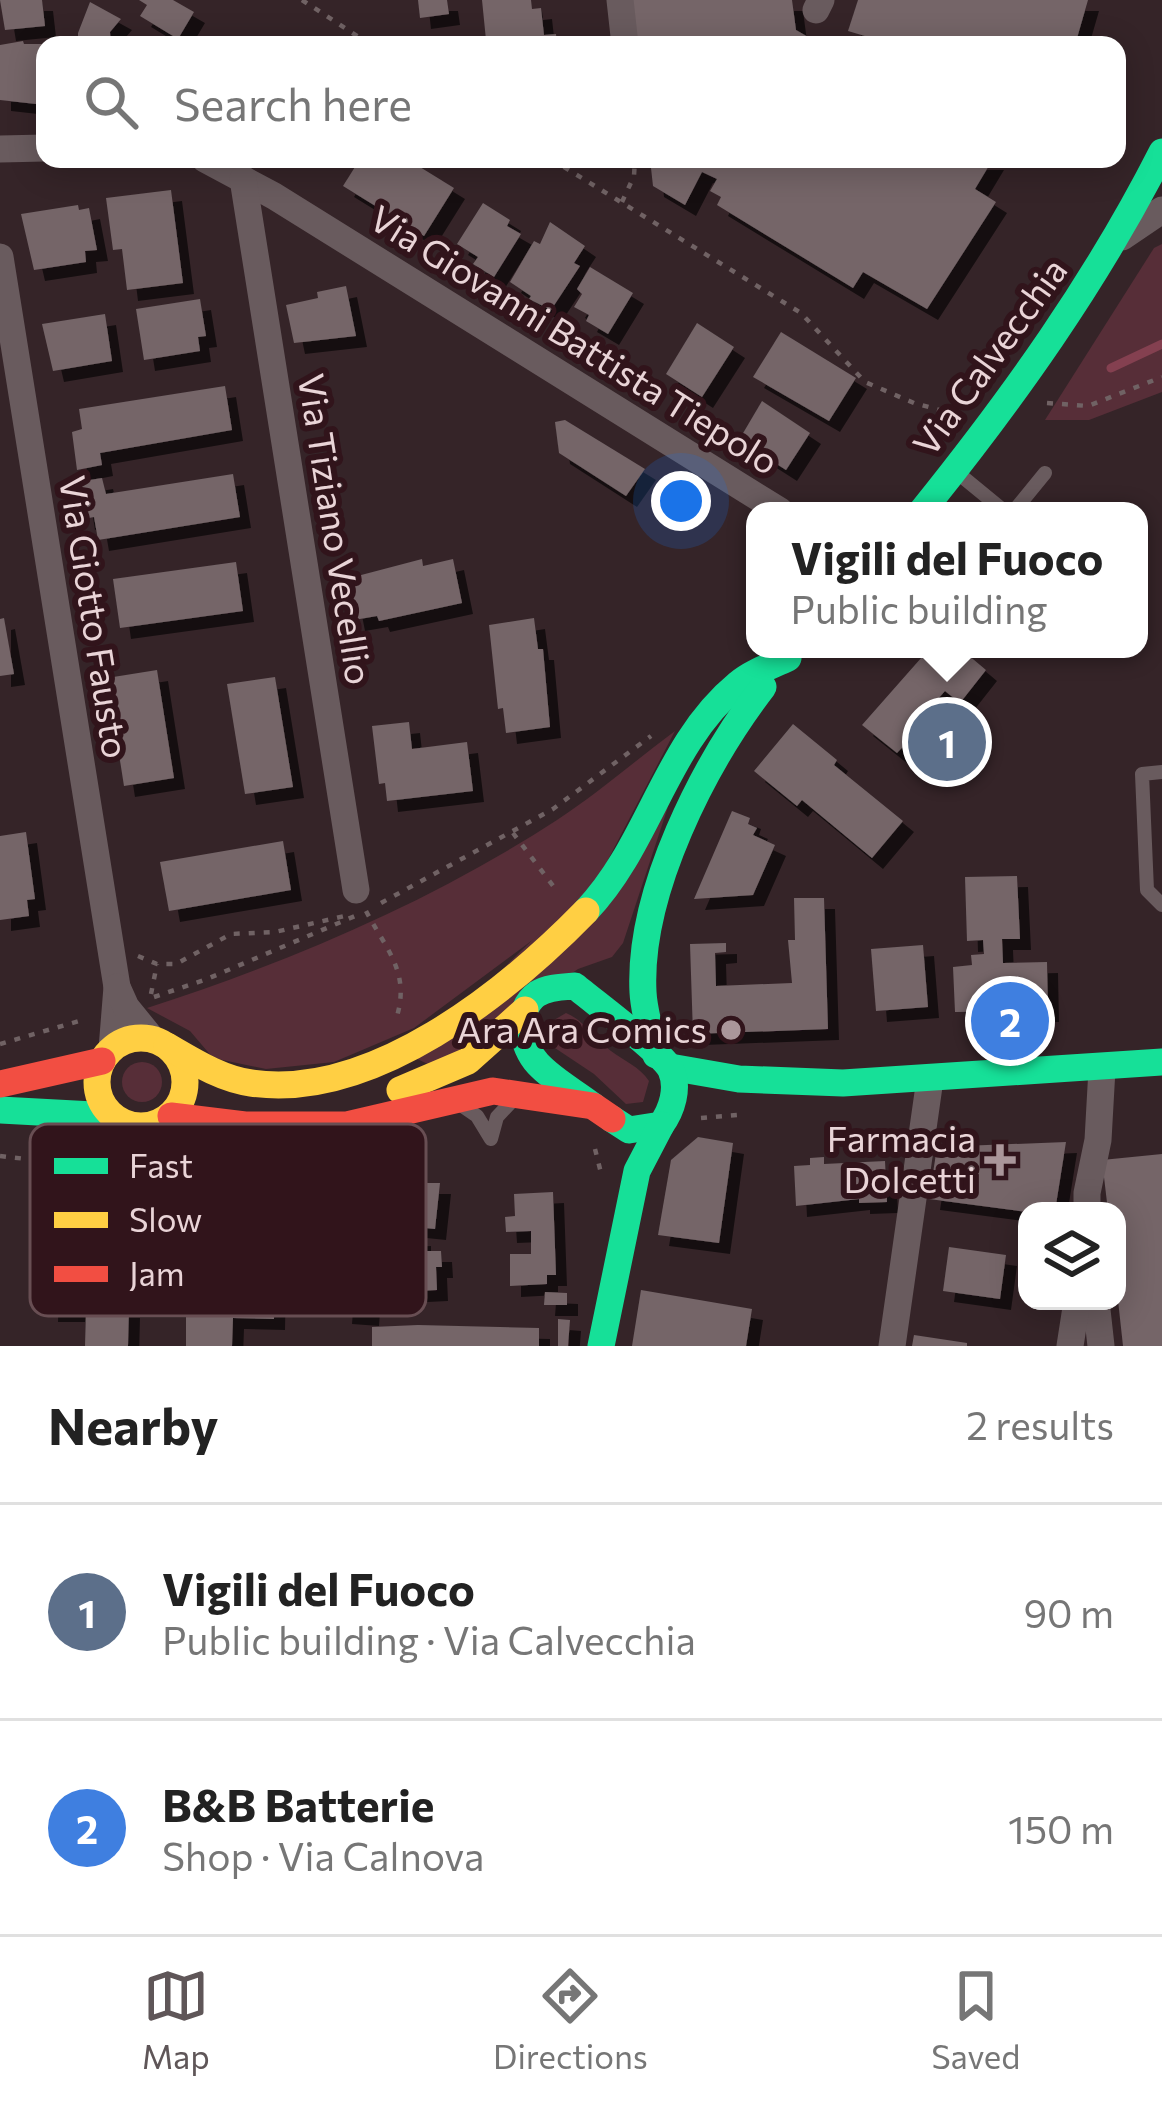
<!DOCTYPE html>
<html lang="en">
<head>
<meta charset="utf-8">
<style>
  body { margin:0; font-family:Commissioner,sans-serif; background:#f6f6f6; color:#222 }
  .controls { position:absolute; right:36px; bottom:36px; display:grid; overflow:hidden; border-radius:24px; box-shadow:0 6px 30px #0003 }
  .controls button { width:108px; height:108px; display:grid; place-items:center; padding:0; border:0; border-bottom:3px solid #e0e0e0; background:#fff; color:#222; font:60px sans-serif }
  .you { position:absolute; left:681px; top:501px; width:42px; height:42px; margin:-30px; border:9px solid #fff; border-radius:50%; background:#1a73e8; box-shadow:0 0 0 18px #1a73e833 }
  .badge { display:grid; place-items:center; width:78px; height:78px; border-radius:50%; background:#5f5658; color:#fff; font-size:39px; font-weight:700 }
  .pin { position:absolute; translate:-50% -50%; border:6px solid #fff; box-shadow:0 3px 12px #0006 }
  .popup { position:absolute; left:746px; top:502px; width:402px; height:156px; box-sizing:border-box; display:grid; place-content:center; border-radius:24px; background:#fff; filter:drop-shadow(0 3px 9px #0005); font-size:39px; white-space:nowrap; color:#767676 }
  .popup b { font-size:45px; color:#222 }
  .popup::after { content:''; position:absolute; left:50%; top:100%; margin-left:-24px; border:24px solid transparent; border-top-color:#fff }
  .list { margin:0; padding:0; list-style:none }
  h2 { display:flex; justify-content:space-between; align-items:center; height:156px; margin:0; padding:0 48px; font-size:51px }
  h2 small { font-size:39px; font-weight:400; color:#767676 }
  .list li { display:grid; grid-template-columns:78px 1fr auto; gap:36px; align-items:center; box-sizing:border-box; height:216px; padding:0 48px; border-top:3px solid #e0e0e0 }
  .list b { display:block; font-size:45px; white-space:nowrap }
  .list p { margin:0; font-size:39px; white-space:nowrap; color:#767676 }
  .list em { font-size:39px; font-style:normal; color:#767676 }
  .icon { flex:none; width:66px; height:66px; fill:none; stroke:currentColor; stroke-width:2; stroke-linecap:round; stroke-linejoin:round }
  .map { position:relative; flex:none; width:1162px; height:1346px; overflow:hidden }
  .search { position:absolute; background:#fff; box-shadow:0 6px 30px #0003; left:36px; right:36px; top:36px; height:132px; display:flex; align-items:center; gap:30px; box-sizing:border-box; padding:0 42px; border-radius:24px; color:#767676; font-size:45px }
  .sheet { height:588px; background:#fff }
  nav { display:flex; justify-content:space-around; align-items:center; box-sizing:border-box; height:168px; border-top:3px solid #e0e0e0; background:#fff; font-size:33px; color:#767676 }
  nav a { display:grid; justify-items:center; gap:6px }
  nav .on { color:#5f5658 }
  .map>svg:first-child { display:block }
</style>
</head>
<body>
<div class="map">
<svg width="1162" height="1346" viewBox="0 0 1162 1346">
  <defs>
    <filter id="shadow"><feDropShadow dx="11" dy="11" stdDeviation="0" flood-color="#0009"/></filter>
  </defs>
  <rect width="100%" height="100%" fill="#352428"/>
  <g fill="#572e38">
    <path d="M1162 244V392L1089 420H1045L1154 248Z"/>
    <path d="M675 731 600 875 534 939 414 1028 334 1062 266 1069 213 1058 190 1031 147 1008C289 962 431 902 557 820 598 793 636 760 675 731Z"/>
    <path d="M668 807 623 943 612 957 578 969 434 1067 413 1057Z"/>
    <path d="M566 1013C584 1020 595 1040 611 1051 624 1061 639 1066 649 1081L643 1102 626 1104 594 1074 549 1044V1023Z"/>
    <circle cx="142" cy="1082" r="20"/>
  </g>
  <g fill="none" stroke-linecap="round" stroke-linejoin="round">
    <path stroke="#844050" stroke-width="9" d="M1111 368 1162 344"/>
  </g>
  <g fill="#746568" filter="url(#shadow)">
    <path d="M0 0H42L45 26 5 30Z"/>
    <path d="M139 0H173L194 12 178 39 140 16 147 5Z"/>
    <path d="M418 0H447L449 14 420 18Z"/>
    <path d="M482 0H531L532 9 541 8 544 35 556 34 557 45H502L501 39 486 40Z"/>
    <path d="M632 0H792L796 30 822 45H637Z"/>
    <path d="M858 0H1088L1075 45H895L848 31Z"/>
    <path d="M90 2 121 19 110 32 111 45H78V33Z"/>
    <path d="M23 41 24 44H45V105L0 100V45Z"/>
    <path d="M360 159H407L454 188 424 236 343 186Z"/>
    <path d="M650 159H993L975 189 996 202 927 309 863 272 853 288 717 205 721 197 710 191 717 179 702 172 685 205 653 186Z"/>
    <path d="M171 190 183 283 127 290 122 249 113 250 106 198Z"/>
    <path d="M483 203 510 220 507 226 521 234 494 277 473 264 478 257 457 244Z"/>
    <path d="M78 205 79 210 89 208 97 250 85 251 86 262 34 270 21 214Z"/>
    <path d="M550 222 585 246 574 263 580 266 551 310 529 299 531 296 510 282 534 241 540 244Z"/>
    <path d="M590 267 633 293 608 334 586 321 589 315 574 307 582 294 577 289Z"/>
    <path d="M346 286 356 336 294 343 286 305 318 298 317 292Z"/>
    <path d="M200 299 206 336 198 337 200 351 144 360 136 309Z"/>
    <path d="M105 314 112 361 53 371 42 324Z"/>
    <path d="M697 323 734 347 702 397 666 374Z"/>
    <path d="M781 332 856 378 829 421 753 377Z"/>
    <path d="M225 386 232 430 100 453 102 465 77 470 72 432 82 429 79 409Z"/>
    <path d="M762 401 810 433 786 470 739 440Z"/>
    <path d="M565 420 645 469 626 496 559 453 555 422Z"/>
    <path d="M233 474 240 517 98 540 94 517 84 519 78 482 102 478 106 494Z"/>
    <path d="M422 559 423 566 453 559 462 603 379 621 377 616 354 620 346 579Z"/>
    <path d="M236 562 243 611 120 628 113 579Z"/>
    <path d="M4 618 14 674 0 676V619Z"/>
    <path d="M534 618 538 649H543L550 727 506 733 503 708 498 709 489 625Z"/>
    <path d="M929 649H961L986 670 960 703 945 691 920 719 926 723 897 753 862 725Z"/>
    <path d="M157 670 174 778 124 786 107 678Z"/>
    <path d="M275 677 293 787 245 794 227 684Z"/>
    <path d="M409 722 412 749 467 742 473 791 387 801 385 783 379 784 372 726Z"/>
    <path d="M793 724 837 760 834 765 903 821 872 858 802 800 797 806 754 771Z"/>
    <path d="M732 811 750 818 748 824 757 828 753 835 775 845 753 895 694 899Z"/>
    <path d="M26 832 35 899 27 900 29 916 0 920V836Z"/>
    <path d="M283 841 291 890 169 911 160 862Z"/>
    <path d="M1017 876 1020 939H1002L1003 963 1047 962 1048 1011 955 1012 953 967 972 965 971 955 984 954 983 940 967 941 965 877Z"/>
    <path d="M794 898H824L828 1029 693 1034 690 944 726 943V952L715 953 716 986 792 983 788 940H795Z"/>
    <path d="M923 945 928 1007 876 1011 871 949Z"/>
    <path d="M698 1137 733 1143 719 1243 658 1235 671 1160Z"/>
    <path d="M1066 1142 1055 1211 1027 1212 929 1199 937 1147Z"/>
    <path d="M1162 1154V1346H1123L1117 1291V1211H1108L1102 1160Z"/>
    <path d="M824 1157V1164L885 1161 887 1202 859 1203V1199L796 1206 794 1166 810 1165V1158Z"/>
    <path d="M362 1176 409 1177V1183H440L435 1229 366 1222Z"/>
    <path d="M553 1192 556 1275H547V1284L510 1286V1254H531V1231L506 1232 505 1217 515 1216 514 1194Z"/>
    <path d="M420 1235V1251H441L442 1267H436L437 1290 397 1292 396 1245H400V1236Z"/>
    <path d="M949 1247 1006 1255 1000 1299 943 1291Z"/>
    <path d="M109 1259 221 1260V1267H275L274 1319 233 1318 232 1346H186V1307H129L128 1346H85L86 1311H47L48 1267 109 1268Z"/>
    <path d="M641 1290 752 1309 746 1346H632Z"/>
    <path d="M545 1292 567 1293V1305H544Z"/>
    <path d="M342 1299 369 1301 368 1315 341 1313Z"/>
    <path d="M558 1319 570 1320 568 1346H558Z"/>
    <path d="M418 1325 539 1328V1346H372V1327Z"/>
    <path d="M914 1335 967 1343V1346H912Z"/>
  </g>
  <g fill="none" stroke-linecap="round" stroke-linejoin="round">
    <g stroke="#706264" stroke-width="4.5" stroke-dasharray="6 9" stroke-linecap="butt">
      <path d="M302 0 371 45"/>
      <path d="M551 159 801 313 865 382 914 403 958 415"/>
      <path d="M622 202 634 176 635 159"/>
      <path d="M1047 403 1088 406 1162 377"/>
      <path d="M513 833 557 891"/>
      <path d="M381 903 553 809 651 736"/>
      <path d="M366 911C386 949 410 972 397 1016"/>
      <path d="M138 956 157 964H176L231 934 275 932 349 915"/>
      <path d="M151 994 157 964"/>
      <path d="M154 997 207 979 355 916"/>
      <path d="M0 1044 86 1019"/>
      <path d="M701 1118 737 1115"/>
      <path d="M595 1149 601 1173"/>
      <path d="M0 1156 53 1162 55 1145"/>
      <path d="M53 1162 107 1161"/>
    </g>
    <g stroke="#695b5e" stroke-width="14">
      <path d="M959 474 1004 511"/>
      <path d="M1014 511 1045 473"/>
      <path d="M1162 772 1142 774 1147 890 1162 905"/>
      <path d="M461 1105 477 1116 491 1139 497 1117 512 1101"/>
    </g>
    <g stroke="#695b5e" stroke-width="27">
      <path d="M620 0 625 45"/>
      <path d="M816 10 821 0"/>
      <path d="M0 149 45 148"/>
      <path d="M205 159 274 196 780 511"/>
      <path d="M243 179 356 890"/>
      <path d="M1122 237 1162 210"/>
      <path d="M0 257 117 987 112 1049"/>
      <path d="M117 987 126 1007 152 1039"/>
      <path d="M128 1125 142 1185"/>
      <path d="M143 1193 160 1123"/>
      <path d="M1087 1211V1193L1098 1140 1102 1069"/>
      <path d="M1096 1301 1101 1346"/>
      <path d="M892 1346 930 1079"/>
      <path d="M1070 1346 1077 1301"/>
    </g>
    <g stroke="#16e098" stroke-width="27">
      <path d="M922 511C1013 398 1096 282 1162 152"/>
      <path d="M586 911C650 844 665 744 738 684 752 672 771 666 788 658"/>
      <path d="M656 1055C651 1034 644 1013 643 992 638 892 704 764 763 687"/>
      <path d="M670 1067 739 1079 843 1083 1162 1062"/>
      <path d="M593 1106C575 1092 554 1081 538 1064 522 1047 514 1010 537 994 548 987 563 987 575 986 594 1002 662 1052 671 1070 679 1088 672 1110 661 1125L629 1130 612 1119"/>
      <path d="M0 1110 112 1116"/>
      <path d="M601 1346 637 1171 661 1125"/>
    </g>
    <g stroke="#ffcf43" stroke-width="27">
      <circle cx="141" cy="1082" r="44"/>
      <path d="M167 1046C193 1061 221 1079 251 1083 372 1101 507 992 586 911"/>
      <path d="M400 1090 468 1061 525 1010"/>
    </g>
    <g stroke="#f24e42" stroke-width="27">
      <path d="M0 1084 102 1061"/>
      <path d="M171 1116 245 1125H347L493 1091 593 1106 612 1119"/>
    </g>
  </g>
  <g fill="#aa969a" stroke="#31141b" stroke-width="4.5">
    <circle cx="731" cy="1030" r="12"/>
    <path d="M994 1142h12v12h12v12h-12v12h-12v-12h-12v-12h12z"/>
  </g>
  <g text-anchor="middle" stroke-width="12" stroke-linejoin="round" paint-order="stroke">
    <g font-size="36" fill="#e9d4d7" stroke="#31141b">
      <text transform="translate(574 340) rotate(32)" y="13">Via Giovanni Battista Tiepolo</text>
      <text transform="translate(990 357) rotate(-54)" y="13">Via Calvecchia</text>
      <text transform="translate(335 529) rotate(81)" y="13">Via Tiziano Vecellio</text>
      <text transform="translate(94 617) rotate(81)" y="13">Via Giotto Fausto</text>
    </g>
    <g font-size="36" fill="#e9d4d7" stroke="#31141b" text-anchor="end">
      <text x="707" y="1043">Ara Ara Comics</text>
      <text x="976" y="1152">Farmacia<tspan x="976" dy="41">Dolcetti</tspan></text>
    </g>
  </g>
  <rect x="30" y="1124" width="396" height="192" rx="18" fill="#31141b" stroke="#684e53" stroke-width="3"/>
  <rect x="54" y="1158" width="54" height="16" fill="#16e098"/>
  <rect x="54" y="1212" width="54" height="16" fill="#ffcf43"/>
  <rect x="54" y="1266" width="54" height="16" fill="#f24e42"/>
  <g font-size="33" fill="#e9d4d7">
    <text x="129" y="1178">Fast</text>
    <text x="129" y="1232">Slow</text>
    <text x="129" y="1286">Jam</text>
  </g>
</svg>
<div class="controls">
<button><svg class="icon" aria-label="layers" viewBox="0 0 24 24"><path d="M12 4l9 5-9 5-9-5zM3 14l9 5 9-5"/></svg></button>
</div>
<div class="you"></div>
<div class="pin badge" style="left:947px;top:742px;background:#5c6f8a">1</div>
<div class="popup"><b>Vigili del Fuoco</b>Public building</div>
<div class="pin badge" style="left:1010px;top:1021px;background:#3f7fe0">2</div>
<div class="search"><svg class="icon" aria-label="search" viewBox="0 0 24 24"><circle cx="10" cy="10" r="6"/><path d="M15 15l6 6"/></svg>Search here</div>
</div>
<section class="sheet">
<h2>Nearby<small>2 results</small></h2>
<ul class="list">
<li><span class="badge" style="background:#5c6f8a">1</span><div><b>Vigili del Fuoco</b><p>Public building · Via Calvecchia</p></div><em>90 m</em></li>
<li><span class="badge" style="background:#3f7fe0">2</span><div><b>B&amp;B Batterie</b><p>Shop · Via Calnova</p></div><em>150 m</em></li>
</ul>
</section>
<nav>
<a class="on"><svg class="icon" aria-label="map" viewBox="0 0 24 24"><path d="M3 6l6-2 6 2 6-2v14l-6 2-6-2-6 2zM9 4v14M15 6v14"/></svg>Map</a>
<a><svg class="icon" aria-label="directions" viewBox="0 0 24 24"><path d="M12 3l9 9-9 9-9-9zM9 14v-3h6M13 9l2 2-2 2"/></svg>Directions</a>
<a><svg class="icon" aria-label="saved" viewBox="0 0 24 24"><path d="M7 4h10v16l-5-4-5 4z"/></svg>Saved</a>
</nav>
</body>
</html>
